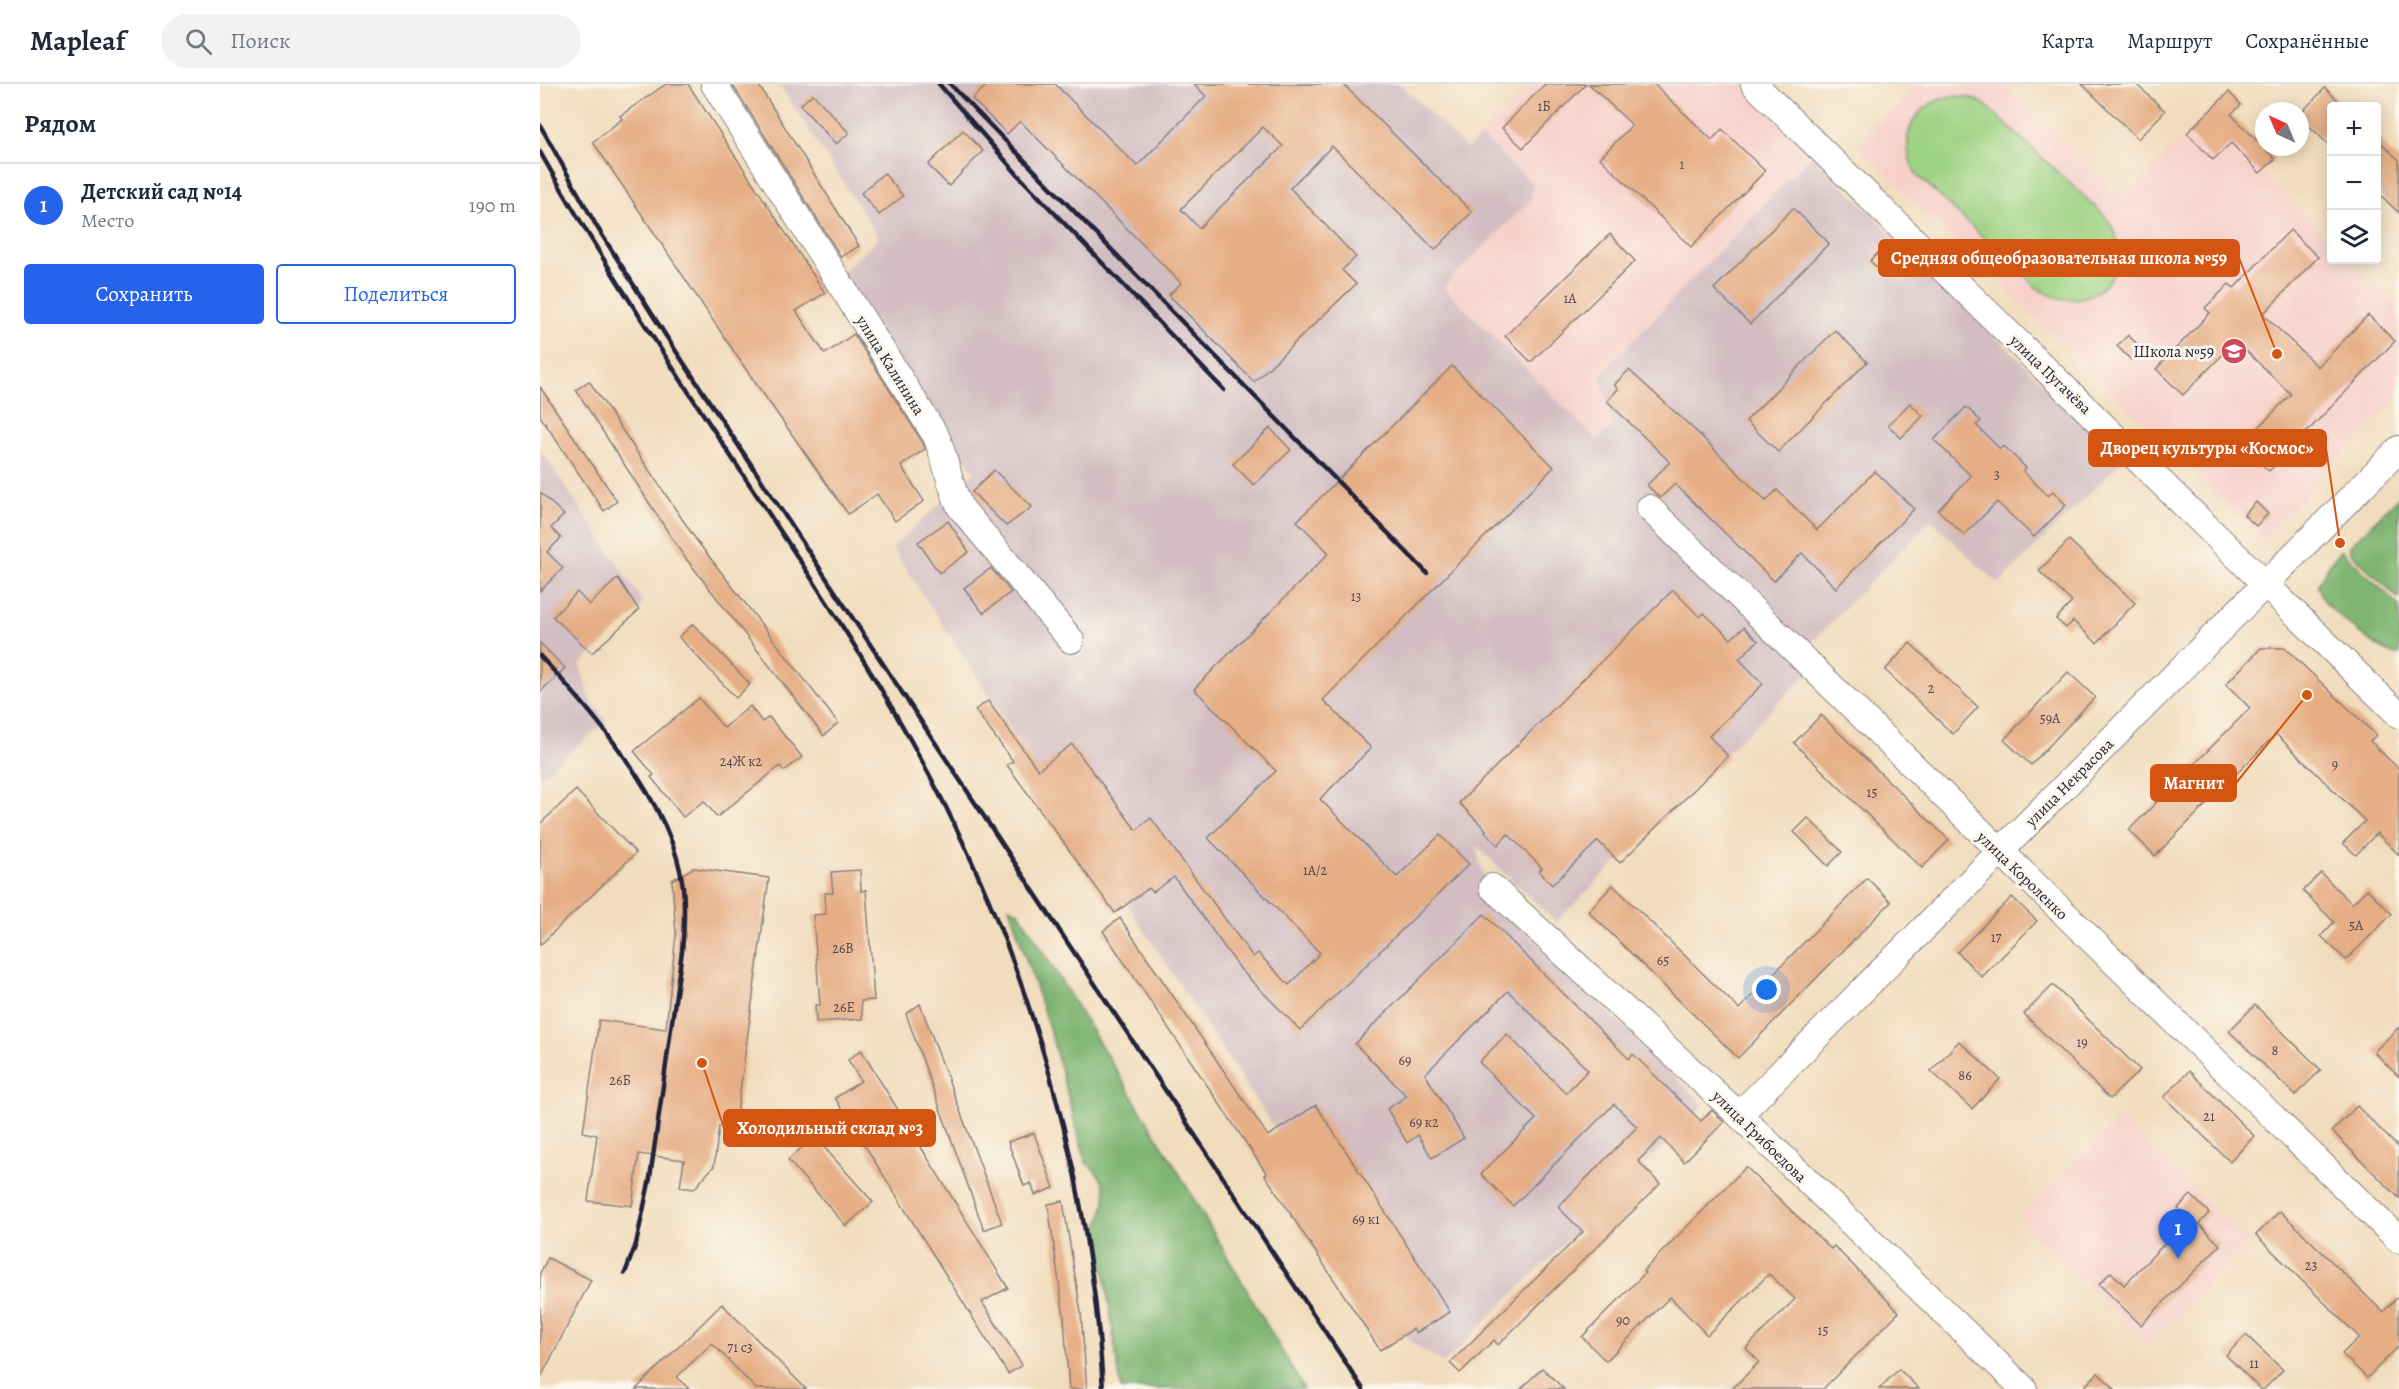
<!DOCTYPE html>
<html lang="ru">
<head>
<meta charset="utf-8">
<style>
  body { margin:0; font-family:Alegreya,serif; background:#f2f2f3; color:#1f2937 }
  .controls { position:absolute; right:18px; top:18px; display:grid; overflow:hidden; border-radius:6px; box-shadow:0 3px 15px #0003 }
  .controls button { width:54px; height:54px; display:grid; place-items:center; padding:0; border:0; border-bottom:2px solid #e0e1e3; background:#fff; color:#1f2937; font:30px sans-serif }
  .compass { position:absolute; left:1715px; top:18px; width:54px; height:54px; border-radius:50%; background:#fff; box-shadow:0 3px 15px #0003; rotate:316deg }
  .you { position:absolute; left:1227px; top:906px; width:21px; height:21px; margin:-15px; border:4px solid #fff; border-radius:50%; background:#1a73e8; box-shadow:0 0 0 9px #1a73e833 }
  .badge { display:grid; place-items:center; width:39px; height:39px; border-radius:50%; background:#2563eb; color:#fff; font-size:20px; font-weight:700 }
  .pin { position:absolute; translate:-50% -50px; filter:drop-shadow(0 2px 3px #0008) }
  .pin::after { content:''; position:absolute; top:32px; width:21px; height:18px; background:inherit; clip-path:polygon(0 0,100% 0,50% 100%) }
  .list { margin:0; padding:0; list-style:none }
  h2 { display:flex; justify-content:space-between; align-items:center; height:78px; margin:0; padding:0 24px; font-size:26px }
  h2 small { font-size:20px; font-weight:400; color:#747a83 }
  .list li { display:grid; grid-template-columns:39px 1fr auto; gap:18px; align-items:center; box-sizing:border-box; height:84px; padding:0 24px; border-top:2px solid #e0e1e3 }
  .list b { display:block; font-size:22px; white-space:nowrap }
  .list p { margin:0; font-size:20px; white-space:nowrap; color:#747a83 }
  .list em { font-size:20px; font-style:normal; color:#747a83 }
  .actions { display:flex; gap:12px; padding:18px 24px }
  .actions a { flex:1; padding:14px 0; border:2px solid #2563eb; border-radius:6px; text-align:center; font-size:21px; color:#2563eb }
  .actions .main { background:#2563eb; color:#fff }
  .icon { flex:none; width:33px; height:33px; fill:none; stroke:currentColor; stroke-width:2; stroke-linecap:round; stroke-linejoin:round }
  .map { position:relative; flex:none; width:1859px; height:1305px; overflow:hidden }
  header { display:flex; align-items:center; gap:36px; box-sizing:border-box; height:84px; padding:0 30px; background:#fff; border-bottom:2px solid #e0e1e3 }
  header strong { font-size:28px }
  nav { display:flex; gap:33px; margin-inline-start:auto; font-size:21px }
  .search { width:420px; height:54px; background:#f2f2f3; display:flex; align-items:center; gap:15px; box-sizing:border-box; padding:0 21px; border-radius:33px; color:#747a83; font-size:22px }
  main { display:flex }
  aside { flex:1; background:#fff }
  .map>svg:first-child { display:block }
</style>
</head>
<body>
<header>
<strong>Mapleaf</strong>
<div class="search"><svg class="icon" aria-label="search" viewBox="0 0 24 24"><circle cx="10" cy="10" r="6"/><path d="M15 15l6 6"/></svg>Поиск</div>
<nav><a>Карта</a><a>Маршрут</a><a>Сохранённые</a></nav>
</header>
<main>
<aside>
<h2>Рядом<small></small></h2>
<ul class="list">
<li><span class="badge">1</span><div><b>Детский сад №14</b><p>Место</p></div><em>190 m</em></li>
</ul>
<div class="actions"><a class="main">Сохранить</a><a>Поделиться</a></div>
</aside>
<div class="map">
<svg width="1859" height="1305" viewBox="0 0 1859 1305">
  <rect width="100%" height="100%" fill="#fbf7ec"/>
  <filter id="ink" filterUnits="userSpaceOnUse"><feTurbulence type="fractalNoise" baseFrequency=".0167" numOctaves="2"/><feDisplacementMap in="SourceGraphic" scale="12" xChannelSelector="R" yChannelSelector="G"/><feConvolveMatrix kernelMatrix="1 2 1 2 8 2 1 2 1" color-interpolation-filters="sRGB"/></filter>
  <filter id="wash" filterUnits="userSpaceOnUse"><feTurbulence type="fractalNoise" baseFrequency=".008" numOctaves="4" result="noise"/><feDisplacementMap in="SourceGraphic" scale="24" xChannelSelector="R" yChannelSelector="G"/><feGaussianBlur stdDeviation="1.35" result="paint"/><feColorMatrix in="noise" values="0 0 0 0 0 0 0 0 0 0 0 0 0 0 0 0 0 1.4 0 .05"/><feComposite in="paint" operator="in"/></filter>
  <g filter="url(#wash)">
    <rect width="100%" height="100%" fill="#f1ddbd"/>
    <g fill="#f7d0ca">
      <path d="M992 0H1199L1272 71 1061 291 1074 341 1058 356 903 203 991 116 993 100 941 52Z"/>
      <path d="M1376 0H1464L1583 115 1647 49 1674 75 1681 68 1677 45 1791 158 1792 176H1809L1859 224V314L1723 455 1317 62Z"/>
      <path d="M1580 1034 1709 1158 1606 1263 1558 1211 1483 1143 1482 1130Z"/>
    </g>
    <g fill="#d2bec2">
      <path d="M239 0H860L927 65 941 52 993 100 991 116 903 203 1057 356 1074 341 1060 291 1272 71 1582 377 1458 500 1391 436 1268 562 1272 585 1016 838 935 761 950 813 1164 1021 904 1279 871 1258 731 1039 352 464 434 388 300 191 339 154Z"/>
      <path d="M0 365 103 517 99 526 40 581 51 618 67 637 0 693Z"/>
    </g>
    <path fill="#9fd384" stroke="#607a60" stroke-width="1.5" d="M1413 12 1428 13 1443 19 1565 132C1604 182 1550 240 1497 204L1376 90C1357 53 1372 20 1413 12Z"/>
    <g fill="#7fb572" stroke="#506c56" stroke-width="1.5">
      <path d="M1859 413V515L1810 468V462Z"/>
      <path d="M1801 466 1859 522V571C1844 572 1797 531 1786 519 1782 514 1780 507 1777 502L1788 482Z"/>
      <path d="M469 823 479 828 633 1079 764 1305H581L558 1143C568 1117 571 1097 546 1079L511 950Z"/>
    </g>
    <g id="blocks">
      <g fill="#e6ae85" fill-rule="evenodd">
        <path d="M126 0H148L285 209 256 227 285 270 314 250 383 359 385 365 361 382 384 417 355 437 337 410 308 430 205 284 53 58 82 35 80 32Z"/>
        <path d="M192 0H218L319 162 301 173Z"/>
        <path d="M448 0H515L597 82 666 12 654 0H803L932 128 895 166 792 62 750 104 816 173 802 186 816 200 714 298 629 211 641 199 480 37 467 50 432 15ZM723 43 743 62 659 144 641 125Z"/>
        <path d="M1005 0H1046L983 64 962 44Z"/>
        <path d="M1049 0H1114L1172 56 1182 45 1225 87 1151 163 1060 74 1092 41Z"/>
        <path d="M1542 0H1596L1625 27 1598 55Z"/>
        <path d="M1785 4 1804 22H1791V63L1760 33V30Z"/>
        <path d="M1689 8 1701 21 1691 30 1735 75 1720 89 1691 59 1673 76 1647 49Z"/>
        <path d="M273 10 309 49 296 60 260 21Z"/>
        <path d="M423 46 443 67 409 102 388 81Z"/>
        <path d="M1836 54 1859 76V129L1836 107Z"/>
        <path d="M344 89 363 112 339 131 321 109Z"/>
        <path d="M1253 124 1289 159 1210 240 1174 205Z"/>
        <path d="M1750 146 1778 173 1723 230 1778 283 1828 231 1855 257 1729 387 1702 361 1751 310 1696 257 1643 311 1616 285 1670 229 1665 224 1689 200 1694 204Z"/>
        <path d="M1070 150 1095 177 991 278 965 252Z"/>
        <path d="M1340 167 1354 181 1344 191 1330 177Z"/>
        <path d="M1295 246 1327 278 1238 368 1206 337Z"/>
        <path d="M1588 251 1602 265 1591 276 1577 262Z"/>
        <path d="M912 282 1014 383 783 616 831 664 780 715 857 793 900 751 929 780 760 946 701 886 634 793 613 808 609 804 575 829 467 681 473 677 435 626 448 617 498 686 532 660 596 746 611 734 713 873 718 869 749 901 780 869 668 754 736 687 654 605 789 469 757 437Z"/>
        <path d="M1089 286 1158 349 1226 417 1237 406 1277 446 1335 387 1374 425 1296 504 1262 469 1234 497 1135 400 1120 414 1107 401 1130 378 1067 317 1078 305 1074 301Z"/>
        <path d="M49 297 157 457 298 639 284 652 141 468 36 306Z"/>
        <path d="M0 303 77 417 64 427 0 332Z"/>
        <path d="M1370 319 1383 332 1361 354 1348 341Z"/>
        <path d="M1426 323 1441 337 1436 341 1460 365 1464 362 1486 384 1483 387 1508 412 1513 407 1526 421 1494 453 1457 418 1424 451 1398 426 1431 392 1394 356Z"/>
        <path d="M730 344 751 366 714 401 693 380Z"/>
        <path d="M454 386 492 423 466 442 432 408Z"/>
        <path d="M0 408 24 431 11 444 21 454 7 468 23 484 0 507Z"/>
        <path d="M1716 418 1728 430 1716 442 1704 431Z"/>
        <path d="M408 437 429 468 399 489 378 458Z"/>
        <path d="M1529 456 1595 519 1557 559 1533 537 1526 544 1516 535 1532 518 1499 487Z"/>
        <path d="M451 484 471 508 443 529 424 504Z"/>
        <path d="M78 494 99 526 52 569 13 533 37 508 49 521Z"/>
        <path d="M1133 506 1160 533 1164 529 1191 555 1204 543 1218 557 1199 575 1223 600 1169 652 1188 672 1080 779 1058 757 1012 801 999 787 1002 784 968 750 958 761 945 748 946 746 919 719Z"/>
        <path d="M153 540 210 600 196 614 139 553Z"/>
        <path d="M0 559 25 584 0 608Z"/>
        <path d="M1370 559 1438 623 1413 650 1345 586Z"/>
        <path d="M1721 564H1745L1836 651 1830 657 1859 685V771L1837 749 1816 771 1803 759 1825 737 1736 650 1615 772 1589 746 1710 624 1686 600Z"/>
        <path d="M1528 588 1555 613 1491 681 1464 656Z"/>
        <path d="M159 614 184 644 210 622 222 638 229 633 262 673 244 687 240 682 177 733 164 717 143 733 111 693 114 691 94 667Z"/>
        <path d="M1281 631 1409 756 1382 784 1254 659Z"/>
        <path d="M36 706 96 769 0 861V740Z"/>
        <path d="M1268 734 1302 768 1288 782 1254 748Z"/>
        <path d="M153 784 229 794 195 1044 179 1042 174 1082 154 1105 140 1103 144 1076 99 1070 92 1122 48 1117 57 1051 43 1048 59 936 126 945 136 850 132 796Z"/>
        <path d="M320 786 321 807 326 806 334 916 321 917 322 935 276 938 275 921H280L273 831 286 830 285 809H293L291 788Z"/>
        <path d="M1781 789 1812 820 1827 805 1852 830 1806 876 1781 852 1794 838 1763 807Z"/>
        <path d="M1327 794 1351 818 1198 974 1048 827 1073 801 1199 925Z"/>
        <path d="M1472 813 1497 837 1442 893 1417 868Z"/>
        <path d="M944 830 1089 975 1093 970 1161 1037 1172 1026 1184 1038 1144 1078 1121 1054 1098 1077 1120 1100 958 1261 954 1256 920 1289 910 1279 1043 1148 1018 1123 1097 1043 1074 1020 973 1122 941 1090 996 1035 939 978 967 950 1026 1009 1048 986 968 907 885 990 924 1054 892 1074 878 1051 867 1059 847 1025 867 1012 815 960Z"/>
        <path d="M580 834 728 1052 776 1021 910 1228 876 1249 873 1245 840 1266 725 1091 727 1090 563 847Z"/>
        <path d="M1513 901 1600 986 1570 1015 1484 930Z"/>
        <path d="M380 920 462 1139 444 1146 366 930Z"/>
        <path d="M1715 921 1781 986 1755 1011 1689 947Z"/>
        <path d="M1859 943V993L1834 968Z"/>
        <path d="M1419 957 1460 995 1432 1025 1391 987Z"/>
        <path d="M321 966 468 1204 442 1218 482 1281 468 1290 295 1014 321 997 308 976Z"/>
        <path d="M1649 987 1714 1052 1690 1078 1624 1013Z"/>
        <path d="M1817 1022 1859 1064V1114L1792 1047Z"/>
        <path d="M494 1049 514 1104 495 1111 491 1099 484 1102 468 1058Z"/>
        <path d="M274 1052 333 1118 306 1142 248 1076Z"/>
        <path d="M1206 1083 1291 1165 1294 1162 1359 1228 1283 1305H1192L1219 1278 1206 1264 1255 1215 1229 1190 1167 1251 1130 1213 1066 1277 1042 1253 1105 1189 1103 1187Z"/>
        <path d="M1651 1111 1669 1129 1659 1140 1680 1161 1601 1241 1559 1200 1571 1188 1584 1201 1649 1135 1638 1124Z"/>
        <path d="M523 1117 541 1229 547 1305H529L524 1234 508 1120Z"/>
        <path d="M1740 1127 1843 1228 1859 1212V1262L1827 1294 1802 1270 1819 1253 1716 1151Z"/>
        <path d="M8 1174 51 1196 0 1295V1189Z"/>
        <path d="M182 1220 266 1305H216L172 1259 137 1293 149 1305H96Z"/>
        <path d="M1706 1251 1743 1286 1724 1305H1720L1686 1271Z"/>
        <path d="M1002 1284 1024 1305H981Z"/>
        <path d="M1359 1285 1379 1305H1339Z"/>
        <path d="M1558 1289 1575 1305H1542Z"/>
      </g>
    </g>
  </g>
  <g filter="url(#ink)">
    <use href="#blocks" fill-opacity="0" stroke="#8a807c" stroke-width="1.5"/>
    <g fill="none" stroke-linecap="round" stroke-linejoin="round">
      <defs>
        <g id="minor">
          <path d="M174 0 396 352C406 375 409 400 420 423L531 556"/>
          <path d="M1214 0 1859 631"/>
          <path d="M1109 424 1859 1156"/>
          <path d="M952 803 1199 1031 1484 1305"/>
          <path d="M1199 1031 1859 365"/>
        </g>
      </defs>
      <use href="#minor" stroke="#8a807c" stroke-width="28"/>
      <use href="#minor" stroke="#fff" stroke-width="26"/>
      <g stroke="#22223b" stroke-width="4.5">
        <path d="M399 0 478 91 684 306"/>
        <path d="M410 0 887 489"/>
        <path d="M0 41 57 143 126 252 823 1305"/>
        <path d="M0 68C73 197 156 319 237 442 292 525 346 608 392 696 491 884 551 1094 563 1305"/>
        <path d="M0 572C54 629 134 723 143 803 145 825 144 846 142 867L110 1094 96 1160 85 1189"/>
      </g>
    </g>
  </g>
  <defs>
    <symbol id="school-disc" viewBox="-11 -11 22 22"><circle r="9.5" fill="#d1495b" stroke="#fbf7ec"/><path d="M0-5L7-2L0 1L-7-2ZM-4 1L0 2.5L4 1V4Q0 6-4 4Z" fill="#fff"/></symbol>
  </defs>
  <g fill-rule="evenodd">
    <use href="#school-disc" x="1679" y="252" width="30" height="30"/>
  </g>
  <g text-anchor="middle" stroke-width="6" stroke-linejoin="round" paint-order="stroke">
    <g font-size="14" fill="#53454e">
      <text x="1004" y="27">1Б</text>
      <text x="1142" y="85">1</text>
      <text x="1030" y="219">1А</text>
      <text x="1457" y="395">3</text>
      <text x="816" y="517">13</text>
      <text x="1391" y="609">2</text>
      <text x="1510" y="639">59А</text>
      <text x="201" y="682">24Ж к2</text>
      <text x="1795" y="685">9</text>
      <text x="1332" y="713">15</text>
      <text x="775" y="791">1А/2</text>
      <text x="1816" y="846">5А</text>
      <text x="1456" y="858">17</text>
      <text x="303" y="869">26В</text>
      <text x="1123" y="881">65</text>
      <text x="304" y="928">26Е</text>
      <text x="1542" y="963">19</text>
      <text x="1735" y="971">8</text>
      <text x="865" y="981">69</text>
      <text x="1425" y="996">86</text>
      <text x="80" y="1001">26Б</text>
      <text x="1669" y="1037">21</text>
      <text x="884" y="1043">69 к2</text>
      <text x="826" y="1140">69 к1</text>
      <text x="1771" y="1186">23</text>
      <text x="1083" y="1241">90</text>
      <text x="1283" y="1251">15</text>
      <text x="200" y="1268">71 с3</text>
      <text x="1714" y="1284">11</text>
    </g>
    <g font-size="16" fill="#22223b" stroke="#fbf7ec" text-anchor="end">
      <text x="1674" y="273">Школа №59</text>
    </g>
    <g font-size="16" fill="#22223b" stroke="#fbf7ec">
      <text transform="translate(351 281) rotate(58)" y="6">улица Калинина</text>
      <text transform="translate(1511 290) rotate(44)" y="6">улица Пугачёва</text>
      <text transform="translate(1529 698) rotate(-45)" y="6">улица Некрасова</text>
      <text transform="translate(1483 791) rotate(44)" y="6">улица Короленко</text>
      <text transform="translate(1220 1052) rotate(44)" y="6">улица Грибоедова</text>
    </g>
  </g>
  <path fill="none" stroke="#d45411" stroke-width="2" d="M1737 270L1699 174M1800 459L1786 364M1767 611L1696 699M162 979L184 1044"/>
  <g fill="#d45411" stroke="#fbf7ec" stroke-width="2">
    <circle cx="1737" cy="270" r="6"/>
    <circle cx="1800" cy="459" r="6"/>
    <circle cx="1767" cy="611" r="6"/>
    <circle cx="162" cy="979" r="6"/>
  </g>
  <g fill="#d45411" stroke="#d45411" stroke-width="2">
    <rect x="1339" y="156" width="360" height="36" rx="6"/>
    <rect x="1549" y="346" width="237" height="36" rx="6"/>
    <rect x="1611" y="681" width="85" height="36" rx="6"/>
    <rect x="184" y="1026" width="211" height="36" rx="6"/>
  </g>
  <g font-size="18" text-anchor="middle" font-weight="bold" fill="#fff">
    <text x="1519" y="180">Средняя общеобразовательная школа №59</text>
    <text x="1667" y="370">Дворец культуры «Космос»</text>
    <text x="1654" y="705">Магнит</text>
    <text x="290" y="1050">Холодильный склад №3</text>
  </g>
</svg>
<div class="controls">
<button>+</button>
<button>−</button>
<button><svg class="icon" aria-label="layers" viewBox="0 0 24 24"><path d="M12 4l9 5-9 5-9-5zM3 14l9 5 9-5"/></svg></button>
</div>
<svg class="compass" viewBox="-18 -18 36 36"><path d="M0-13l5 13h-10z" fill="#e53935"/><path d="M0 13l5-13h-10z" fill="#747a83"/></svg>
<div class="you"></div>
<div class="pin badge" style="left:1638px;top:1175px">1</div>
</div>
</main>
</body>
</html>
